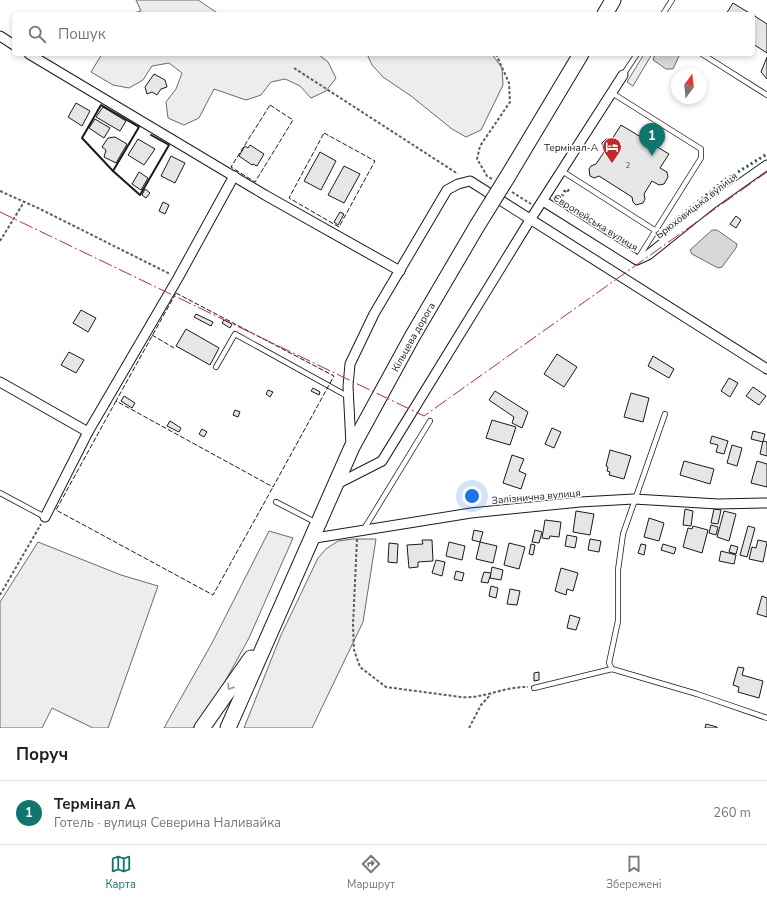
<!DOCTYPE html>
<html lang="uk">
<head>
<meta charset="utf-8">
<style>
  body { margin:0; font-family:"Nunito Sans",sans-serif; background:#f6f6f6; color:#222 }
  .compass { position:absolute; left:671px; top:68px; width:36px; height:36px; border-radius:50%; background:#fff; box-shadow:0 2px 6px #0003; rotate:15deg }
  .you { position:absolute; left:472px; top:496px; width:14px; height:14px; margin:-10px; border:3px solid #fff; border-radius:50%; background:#1a73e8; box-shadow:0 0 0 6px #1a73e833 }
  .badge { display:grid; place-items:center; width:26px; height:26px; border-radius:50%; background:#0f766e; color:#fff; font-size:13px; font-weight:700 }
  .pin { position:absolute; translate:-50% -33px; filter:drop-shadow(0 1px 2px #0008) }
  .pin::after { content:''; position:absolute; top:21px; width:14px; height:12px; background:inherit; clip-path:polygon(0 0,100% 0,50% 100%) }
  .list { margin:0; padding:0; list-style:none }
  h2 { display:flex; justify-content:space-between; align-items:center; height:52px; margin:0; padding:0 16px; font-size:17px }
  h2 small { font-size:13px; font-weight:400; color:#767676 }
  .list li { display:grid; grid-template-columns:26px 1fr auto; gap:12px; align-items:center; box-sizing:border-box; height:64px; padding:0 16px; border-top:1px solid #e0e0e0 }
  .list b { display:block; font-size:15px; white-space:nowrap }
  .list p { margin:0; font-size:13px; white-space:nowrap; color:#767676 }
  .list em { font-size:13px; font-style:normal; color:#767676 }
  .icon { flex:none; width:22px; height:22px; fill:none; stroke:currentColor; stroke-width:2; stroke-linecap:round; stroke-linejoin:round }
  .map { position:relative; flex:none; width:767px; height:728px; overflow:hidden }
  .search { position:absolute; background:#fff; box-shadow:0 2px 6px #0003; left:12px; right:12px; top:12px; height:44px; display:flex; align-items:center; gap:10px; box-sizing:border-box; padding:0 14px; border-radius:6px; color:#767676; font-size:15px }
  .sheet { height:116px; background:#fff }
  nav { display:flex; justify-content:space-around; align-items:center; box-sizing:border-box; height:56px; border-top:1px solid #e0e0e0; background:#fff; font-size:11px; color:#767676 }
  nav a { display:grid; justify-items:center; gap:2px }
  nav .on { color:#0f766e }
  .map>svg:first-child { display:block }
</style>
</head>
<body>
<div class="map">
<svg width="767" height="728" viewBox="0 0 767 728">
  <rect width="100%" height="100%" fill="#fff"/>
  <g fill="#ededed" stroke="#6a6a6a">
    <path d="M136 0H198L219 14H130L141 11Z"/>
    <path d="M102 54H318L328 62 336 78 326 91 311 98 300 86 285 79 271 82 261 95 246 100 214 89 199 118 184 125 168 118 166 102 176 89 182 73 169 63 152 66 143 80 129 88 113 85 91 72Z"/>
    <path d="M367 54H492L502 68 503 85 481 130 466 137 452 129 411 96 383 77 372 65Z"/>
    <path d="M644 54H652L633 86 627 82Z"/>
    <path d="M269 531 293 538 249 638 217 696 193 728H164L212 643Z"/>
    <path d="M353 539H376L363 622 312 728H244L281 635 318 558 326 549 338 541Z"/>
    <path d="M38 542 121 575 158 586 108 728H93L52 708 42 728H0V602Z"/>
  </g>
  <g fill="#d7d7d7" stroke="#6a6a6a">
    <path d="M655 54H680L673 69H666L653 60Z"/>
    <path d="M712 230H717L737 244 736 248 722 267 718 268 692 254 690 250Z"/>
  </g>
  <g fill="#e6e6e6" stroke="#1a1a1a">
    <path d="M733 3 751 14H726Z"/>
    <path d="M753 15 767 24V53L753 44Z"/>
    <path d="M767 57V79L761 72Z"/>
    <path d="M154 74 165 80 167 87 161 89 157 95 152 92 147 94 145 87Z"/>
    <path d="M76 103 90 111 82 126 68 117Z"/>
    <path d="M103 107 126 121 120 131 96 117Z"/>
    <path d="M95 119 110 128 104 138 89 128Z"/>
    <path d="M621 125 669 154 660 168 667 172 668 177 664 184 659 185 652 181 644 194 645 199 643 203 636 205 633 202 632 197 599 176 594 178 590 176 589 169 591 166 596 164 606 149 603 148 602 143 606 139H612Z"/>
    <path d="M115 137 127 144 116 163 104 157 106 150 102 147 108 138Z"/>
    <path d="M138 139 155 149 144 165 128 155Z"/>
    <path d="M250 145 264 154 257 166 253 164 252 165 239 156 245 146 248 148Z"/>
    <path d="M320 152 336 161 321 190 304 181Z"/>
    <path d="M171 156 185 163 175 183 161 176Z"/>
    <path d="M344 166 360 174 344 203 328 195Z"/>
    <path d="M139 172 148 178 141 190 132 184Z"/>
    <path d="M145 189 150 193 146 198 142 195Z"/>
    <path d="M163 202 169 205 165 214 159 211Z"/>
    <path d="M340 212 344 214 338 225 334 222Z"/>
    <path d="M736 216 741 220 736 228 730 224Z"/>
    <path d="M81 310 96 318 88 332 73 323Z"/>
    <path d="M196 314 213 322 211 326 194 317Z"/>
    <path d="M224 320 232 324 230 328 222 323Z"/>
    <path d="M186 329 219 348 210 365 176 346Z"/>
    <path d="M69 352 84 360 76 373 61 365Z"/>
    <path d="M557 354 577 367 564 387 544 374Z"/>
    <path d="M653 356 674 369 669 378 648 366Z"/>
    <path d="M729 378 738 383 730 397 721 391Z"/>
    <path d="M753 387 766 396 759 405 746 396Z"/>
    <path d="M313 388 320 392 319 395 311 391Z"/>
    <path d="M268 390 273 392 270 397 266 394Z"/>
    <path d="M495 391 528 412 522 428 512 423 514 417 489 400Z"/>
    <path d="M631 393 649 398 643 422 624 417Z"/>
    <path d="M124 396 135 403 132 408 121 401Z"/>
    <path d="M235 410 240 412 238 417 233 415Z"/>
    <path d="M492 420 516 427 510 445 486 438Z"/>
    <path d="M170 421 181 428 179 432 167 426Z"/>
    <path d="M552 428 561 432 554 448 545 444Z"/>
    <path d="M202 429 207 432 204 437 199 434Z"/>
    <path d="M753 431 765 434 763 442 751 439Z"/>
    <path d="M712 436 728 441 724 454 716 452 718 445 710 443Z"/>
    <path d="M763 441 767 442V456L760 454Z"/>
    <path d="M732 445 742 448 737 466 727 463Z"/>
    <path d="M610 450 631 456 624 479 609 475 610 472 607 471 608 467 606 466Z"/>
    <path d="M512 455 524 459 519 471 526 474 521 489 503 483Z"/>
    <path d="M684 461 714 469 710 484 680 475Z"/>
    <path d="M757 461 767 464V487L751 483Z"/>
    <path d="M685 509 693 511 691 526 683 525Z"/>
    <path d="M714 509 721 510 718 524 711 523Z"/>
    <path d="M576 511 594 514 590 535 573 532Z"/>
    <path d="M724 511 736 514 729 541 717 537Z"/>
    <path d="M649 518 664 523 659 541 644 537Z"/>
    <path d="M545 520 561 522 559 537 550 536 549 539 542 538Z"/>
    <path d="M711 525 718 527 716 535 709 533Z"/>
    <path d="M693 526 708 530 702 553 683 547 688 528 692 529Z"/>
    <path d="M748 526 755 528 747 557 740 555Z"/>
    <path d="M474 530 483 532 480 542 472 540Z"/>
    <path d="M535 530 542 532 539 543 532 542Z"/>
    <path d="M567 535 577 537 575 548 565 546Z"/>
    <path d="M590 539 601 541 599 552 588 550Z"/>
    <path d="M422 540H432L433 561 418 562V567L409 568 407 545 423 544Z"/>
    <path d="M758 540 767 542 763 562 749 559 752 547 756 548Z"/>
    <path d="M449 542 465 546 462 560 446 556Z"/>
    <path d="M480 542 497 546 493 563 476 559Z"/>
    <path d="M389 543 398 544 397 563 388 562Z"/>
    <path d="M509 543 525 547 519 569 504 565Z"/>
    <path d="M531 544 535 545 533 555 529 554Z"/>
    <path d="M641 544 646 545 644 555 638 553Z"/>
    <path d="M663 544 676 548 674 554 661 550Z"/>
    <path d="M731 545 738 547 736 554 729 552Z"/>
    <path d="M721 551 736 555 734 564 719 561Z"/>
    <path d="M436 560 445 562 442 576 432 573Z"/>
    <path d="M492 567 503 570 501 580 490 578Z"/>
    <path d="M561 568 578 573 573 591 567 589 566 595 555 591Z"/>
    <path d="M456 571 464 573 462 581 454 579Z"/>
    <path d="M484 572 491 573 488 583 481 582Z"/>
    <path d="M491 586 498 588 496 598 489 596Z"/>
    <path d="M510 589 520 591 517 605 507 604Z"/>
    <path d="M762 596 767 598V617L757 614Z"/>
    <path d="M570 615 580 618 576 630 567 628Z"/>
    <path d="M738 667 744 668 742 675 763 681 759 698 738 692 739 687 733 685Z"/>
    <path d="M539 672V680L534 681V673Z"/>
    <path d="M706 724 717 727V728H705Z"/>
  </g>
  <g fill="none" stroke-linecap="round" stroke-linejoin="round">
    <defs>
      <g id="service">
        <path d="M663 14 672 0"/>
        <path d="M702 54 767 95"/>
        <path d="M623 75 637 54"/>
        <path d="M612 93 701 149V158L639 257"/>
        <path d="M562 171 656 231"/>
        <path d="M216 367 235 334 349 397"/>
        <path d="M665 414 623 534 618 570V621L609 663 612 669 697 694 767 718"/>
        <path d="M0 493 45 517"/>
        <path d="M276 502 315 522"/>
        <path d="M364 529 430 421"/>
        <path d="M534 688 612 669"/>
      </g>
      <g id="minor">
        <path d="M0 36 14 45"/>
        <path d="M29 54 265 195 400 271"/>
        <path d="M543 201 637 260 648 255 713 203 767 165"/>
        <path d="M0 382 88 432"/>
        <path d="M351 445 348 386 350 364 374 314 447 190 458 184 470 181 767 369"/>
        <path d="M337 484 382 461 530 220 623 75"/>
        <path d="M45 517 88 432 178 278 234 176"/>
        <path d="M309 539 471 513 580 502 634 499 718 504 767 503"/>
      </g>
      <g id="trunk">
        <path d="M605 14 613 0"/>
        <path d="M508 176 581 54"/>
        <path d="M202 728 251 658"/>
        <path id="s1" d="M228 728 352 447 412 337 477 226"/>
      </g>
    </defs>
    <use href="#service" stroke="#1a1a1a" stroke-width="6"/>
    <use href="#minor" stroke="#1a1a1a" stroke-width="11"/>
    <use href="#trunk" stroke="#1a1a1a" stroke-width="17"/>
    <g stroke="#5f5f5f" stroke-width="2" stroke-dasharray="3 2" stroke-linecap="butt">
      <path d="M294 68 458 174"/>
      <path d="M492 179 487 176 477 159 480 146 510 102 509 83 496 54"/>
      <path d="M0 191 38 208 170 274"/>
      <path d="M512 192 531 204"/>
      <path d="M0 241 24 202"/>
      <path d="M357 539 353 625 354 650 360 667 386 687 461 697C484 699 505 686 528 687"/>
      <path d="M0 595 41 524"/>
      <path d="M469 728 481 705 491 694"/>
    </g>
    <use href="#service" stroke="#fff" stroke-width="4.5"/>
    <use href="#minor" stroke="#fff" stroke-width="9"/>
    <use href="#trunk" stroke="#fff" stroke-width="15"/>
    <defs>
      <path id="trunk-bridge" d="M477 226 508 176"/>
    </defs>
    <use href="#trunk-bridge" stroke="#1a1a1a" stroke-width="17" stroke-linecap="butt"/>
    <use href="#trunk-bridge" stroke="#fff" stroke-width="15"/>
    <g stroke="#2b5a34" stroke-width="3" stroke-dasharray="2 3" stroke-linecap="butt">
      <path d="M569 191 566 189 560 199 562 202 629 244 634 247 640 245"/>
      <path d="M663 230 725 180 767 154"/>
    </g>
    <g stroke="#1a1a1a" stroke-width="1" stroke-dasharray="5 2" stroke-linecap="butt">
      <path d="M270 105 293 120 255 182 231 167Z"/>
      <path d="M324 133 375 161 339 227 289 198Z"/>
      <path d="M176 293 334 376 273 487 116 401Z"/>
      <path d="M152 335 174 348"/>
      <path d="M116 401 56 510 213 595 273 487"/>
    </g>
    <g stroke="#1a1a1a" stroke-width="2">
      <path d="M101 105 139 127 113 171 82 138Z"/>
      <path d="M113 171 140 195 169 145 151 135"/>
    </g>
    <path stroke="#c62828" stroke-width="1" stroke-dasharray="14 3 2 3" stroke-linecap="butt" d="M0 212 424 416 767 172"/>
  </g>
  <defs><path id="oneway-chevron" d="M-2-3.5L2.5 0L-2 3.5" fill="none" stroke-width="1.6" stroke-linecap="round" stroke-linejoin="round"/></defs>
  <use stroke="#989898" href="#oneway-chevron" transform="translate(230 687) rotate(125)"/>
  <defs>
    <symbol id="hotel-pin" viewBox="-11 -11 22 30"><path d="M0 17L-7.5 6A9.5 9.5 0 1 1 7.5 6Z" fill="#c62828" stroke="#fff"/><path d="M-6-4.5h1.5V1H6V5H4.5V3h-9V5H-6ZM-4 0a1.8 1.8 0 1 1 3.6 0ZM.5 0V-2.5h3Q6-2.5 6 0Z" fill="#fff"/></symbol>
  </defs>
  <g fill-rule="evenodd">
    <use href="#hotel-pin" x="601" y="136" width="22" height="30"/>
  </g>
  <g text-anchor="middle" stroke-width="3" stroke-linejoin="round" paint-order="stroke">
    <g font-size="8" fill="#4d4d4d">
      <text x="628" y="168">2</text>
    </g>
    <g font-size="10" fill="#1a1a1a" stroke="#fff" text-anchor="end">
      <text x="598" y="151">Термінал-А</text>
    </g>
    <g font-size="10" fill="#1a1a1a" stroke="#fff">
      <text transform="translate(696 205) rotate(-38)" y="4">Брюховицька вулиця</text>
      <text transform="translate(596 222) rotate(32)" y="4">Європейська вулиця</text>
      <text dy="4" stroke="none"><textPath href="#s1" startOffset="433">Кільцева дорога</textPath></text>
      <text transform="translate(536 496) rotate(-5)" y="4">Залізнична вулиця</text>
    </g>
  </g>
</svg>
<svg class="compass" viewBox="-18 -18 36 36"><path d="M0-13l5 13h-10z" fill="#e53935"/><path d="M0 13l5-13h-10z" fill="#767676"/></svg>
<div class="you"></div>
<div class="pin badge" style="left:652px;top:156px">1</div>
<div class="search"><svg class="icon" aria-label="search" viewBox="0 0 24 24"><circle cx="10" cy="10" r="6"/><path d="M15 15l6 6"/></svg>Пошук</div>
</div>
<section class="sheet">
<h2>Поруч<small></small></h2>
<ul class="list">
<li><span class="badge">1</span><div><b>Термінал А</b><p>Готель · вулиця Северина Наливайка</p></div><em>260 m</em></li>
</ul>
</section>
<nav>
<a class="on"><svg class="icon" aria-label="map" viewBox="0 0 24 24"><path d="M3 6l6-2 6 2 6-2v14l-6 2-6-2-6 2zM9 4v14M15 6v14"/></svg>Карта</a>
<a><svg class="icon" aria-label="directions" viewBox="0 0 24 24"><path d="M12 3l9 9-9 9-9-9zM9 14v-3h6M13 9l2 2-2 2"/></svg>Маршрут</a>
<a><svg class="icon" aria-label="saved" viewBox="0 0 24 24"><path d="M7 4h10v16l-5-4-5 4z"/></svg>Збережені</a>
</nav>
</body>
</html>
